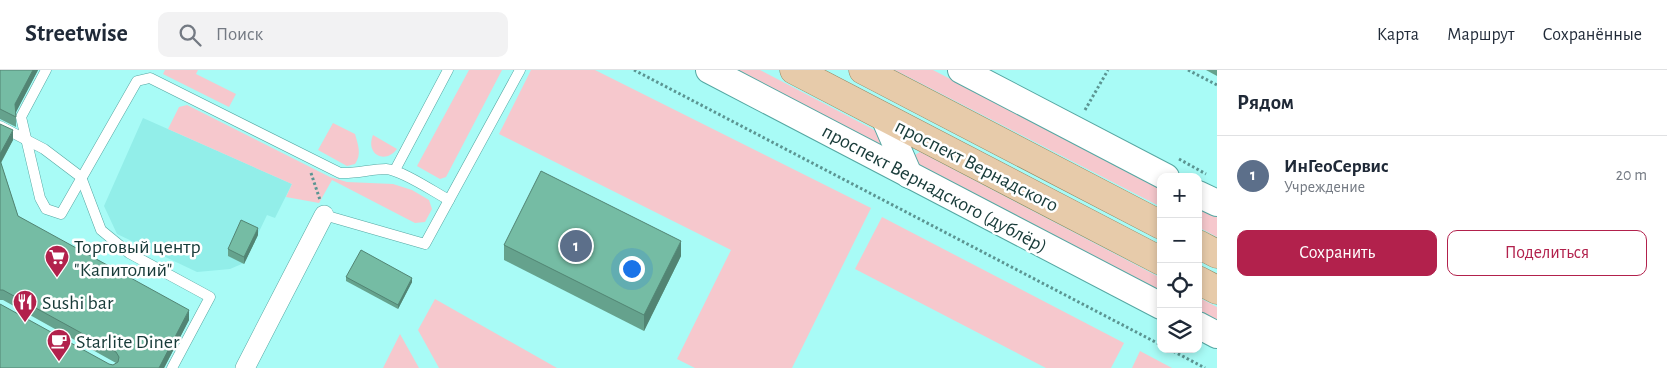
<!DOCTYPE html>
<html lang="ru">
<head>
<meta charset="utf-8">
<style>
  body { margin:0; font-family:"Alegreya Sans",sans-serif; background:#f2f2f3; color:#1f2937 }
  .controls { position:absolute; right:15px; bottom:15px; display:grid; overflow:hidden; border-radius:10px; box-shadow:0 2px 8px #0003 }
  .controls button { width:45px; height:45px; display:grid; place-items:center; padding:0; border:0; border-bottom:1px solid #e0e1e3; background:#fff; color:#1f2937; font:25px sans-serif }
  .you { position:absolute; left:631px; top:198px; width:18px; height:18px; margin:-12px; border:4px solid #fff; border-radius:50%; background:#1a73e8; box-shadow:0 0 0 8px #1a73e833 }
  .badge { display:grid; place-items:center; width:32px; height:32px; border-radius:50%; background:#b2214c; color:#fff; font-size:16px; font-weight:700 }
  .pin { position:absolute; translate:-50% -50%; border:2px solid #fff; box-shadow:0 1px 5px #0006 }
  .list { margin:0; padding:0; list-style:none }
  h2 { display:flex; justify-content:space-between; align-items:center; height:65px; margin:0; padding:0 20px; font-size:21px }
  h2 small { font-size:16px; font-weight:400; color:#747a83 }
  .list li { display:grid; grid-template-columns:32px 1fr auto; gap:15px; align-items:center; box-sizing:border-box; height:80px; padding:0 20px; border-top:1px solid #e0e1e3 }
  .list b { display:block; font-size:19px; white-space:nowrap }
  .list p { margin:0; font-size:16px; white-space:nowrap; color:#747a83 }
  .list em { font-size:16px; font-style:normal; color:#747a83 }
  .actions { display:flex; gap:10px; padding:15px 20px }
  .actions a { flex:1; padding:11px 0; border:1px solid #b2214c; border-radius:10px; text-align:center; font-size:18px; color:#b2214c }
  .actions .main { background:#b2214c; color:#fff }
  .icon { flex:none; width:28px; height:28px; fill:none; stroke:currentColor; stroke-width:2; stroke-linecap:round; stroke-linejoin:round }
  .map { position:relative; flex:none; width:1217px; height:298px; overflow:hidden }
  header { display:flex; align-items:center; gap:30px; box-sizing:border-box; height:70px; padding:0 25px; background:#fff; border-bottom:1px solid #e0e1e3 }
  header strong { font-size:24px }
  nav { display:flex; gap:28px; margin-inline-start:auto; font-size:18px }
  .search { width:350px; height:45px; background:#f2f2f3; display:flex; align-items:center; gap:12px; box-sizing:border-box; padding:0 18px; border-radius:10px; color:#747a83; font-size:19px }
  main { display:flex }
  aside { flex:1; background:#fff }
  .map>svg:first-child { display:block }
</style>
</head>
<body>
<header>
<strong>Streetwise</strong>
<div class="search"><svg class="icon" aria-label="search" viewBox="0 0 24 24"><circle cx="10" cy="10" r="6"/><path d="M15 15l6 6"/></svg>Поиск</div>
<nav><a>Карта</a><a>Маршрут</a><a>Сохранённые</a></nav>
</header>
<main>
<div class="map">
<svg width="1217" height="298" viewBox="0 0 1217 298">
  <rect width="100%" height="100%" fill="#a8fbf6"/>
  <path fill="#92eee9" d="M143 48 292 114 275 148 267 145 244 193 230 199 197 202 117 164 104 136Z"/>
  <g fill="#f6c8cd">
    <path d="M165 0H198L196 4 236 24 229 37 163 4Z"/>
    <path d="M469 0H502L446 107 440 109 417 96Z"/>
    <path d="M531 0H595L871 138 792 298H695L677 289 731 180 499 64Z"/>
    <path d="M728 0H760L882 64V77Z"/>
    <path d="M895 0H933L1161 118V137Z"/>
    <path d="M187 35 330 107 347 112 393 114 412 120 429 130 432 139 425 152 415 153 332 110 319 133 286 127 292 114 168 59 179 37Z"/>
    <path d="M333 53 355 64C358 75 362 84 355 94L347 96 318 80Z"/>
    <path d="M373 65 397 79C385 95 365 84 373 65Z"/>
    <path d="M920 82 1161 208V224L917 97 913 86Z"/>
    <path d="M1198 137 1217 147V167L1198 157Z"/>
    <path d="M882 147 1124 273 1111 298H1046L855 199Z"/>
    <path d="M1198 227 1217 237V253L1198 244Z"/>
    <path d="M435 229 557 298H439L418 260Z"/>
    <path d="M400 264 419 298H383Z"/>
    <path d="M1140 281 1172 298H1132Z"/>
  </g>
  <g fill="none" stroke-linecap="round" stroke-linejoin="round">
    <defs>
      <g id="lane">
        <path d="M46 0 21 47 40 128 46 139 61 144 137 11 150 8 340 103C356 104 371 99 386 99 402 100 434 122 449 130"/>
        <path d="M0 56 44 79 81 107 101 160 129 183 210 227 172 298"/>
        <path d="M395 100 448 0"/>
        <path d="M324 145 425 174 520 0"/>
      </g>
      <path id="street" d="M245 298 324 145"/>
      <g id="secondary">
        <path d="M709 0 1161 236"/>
        <path d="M961 0 1166 107"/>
        <path d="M884 47 909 105"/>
        <path d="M1198 124 1217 133"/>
        <path d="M1198 255 1217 265"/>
      </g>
      <g id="primary">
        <path d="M794 0 1161 191"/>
        <path d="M863 0 1161 155"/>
        <path d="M1198 174 1217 184"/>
        <path d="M1198 210 1217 220"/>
      </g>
    </defs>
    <use href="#lane" stroke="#55a7a2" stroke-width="11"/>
    <use href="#street" stroke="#55a7a2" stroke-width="20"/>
    <use href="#secondary" stroke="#55a7a2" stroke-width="28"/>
    <use href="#primary" stroke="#94825d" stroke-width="29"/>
    <g stroke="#5b9592" stroke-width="3" stroke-dasharray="2.5 2.5" stroke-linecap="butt">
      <path d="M634 0 1161 275"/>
      <path d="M1188 0 1217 15"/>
      <path d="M1085 40 1108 0"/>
      <path d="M1179 89 1206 104"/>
      <path d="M311 103 320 130"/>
      <path d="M1169 279 1205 298"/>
    </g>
    <use href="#lane" stroke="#fff" stroke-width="10"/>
    <use href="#street" stroke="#fff" stroke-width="19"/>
    <use href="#secondary" stroke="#fff" stroke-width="26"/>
    <use href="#primary" stroke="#e7cbaa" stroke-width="28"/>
  </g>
  <g fill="#65a28d">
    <path d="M0 0H38L16 42V57L0 49Z"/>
    <path d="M1206 0H1217V6Z"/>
    <path d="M0 54 13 70 1 93 18 146 189 250 164 298H0L109 294 113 295 116 293 3 230H0Z"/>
    <path d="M258 165 244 194 228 186V179Z"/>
    <path d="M504 175 681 186 644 261 504 190Z"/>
    <path d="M346 207 412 212 398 239 346 211Z"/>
  </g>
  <g fill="#528473">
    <path d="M33 0H38L15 44V34Z"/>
    <path d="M13 60V70L0 94V84Z"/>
    <path d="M258 158V165L244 194V187Z"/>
    <path d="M681 171V186L644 261V245Z"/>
    <path d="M412 208V212L398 239V235Z"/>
    <path d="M189 240V250L164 298H159Z"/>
  </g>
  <g fill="#75bca4" stroke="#528473">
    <path d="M0 0H33L15 34 16 47 0 39Z"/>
    <path d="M0 54 13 60 0 84Z"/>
    <path d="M0 90 18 146 189 240 159 298H0V234L109 294 113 295 118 292 119 287 116 282 3 220H0Z"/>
    <path d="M541 101 681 171 644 245 504 175Z"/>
    <path d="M241 150 258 158 244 187 228 179Z"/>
    <path d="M361 180 412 208 398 235 346 207Z"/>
  </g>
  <defs>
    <symbol id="supermarket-pin" viewBox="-11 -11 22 30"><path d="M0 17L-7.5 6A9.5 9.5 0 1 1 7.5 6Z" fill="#b2214c" stroke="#fff"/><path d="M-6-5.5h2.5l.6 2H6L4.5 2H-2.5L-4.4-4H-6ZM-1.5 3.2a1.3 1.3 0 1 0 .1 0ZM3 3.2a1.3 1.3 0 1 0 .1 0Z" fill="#fff"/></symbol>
    <symbol id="restaurant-pin" viewBox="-11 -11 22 30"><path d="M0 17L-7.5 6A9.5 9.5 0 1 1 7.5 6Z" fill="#b2214c" stroke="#fff"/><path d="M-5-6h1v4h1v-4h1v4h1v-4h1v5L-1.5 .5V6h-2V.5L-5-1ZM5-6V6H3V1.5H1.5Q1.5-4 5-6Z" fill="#fff"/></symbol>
    <symbol id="cafe-pin" viewBox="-11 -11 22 30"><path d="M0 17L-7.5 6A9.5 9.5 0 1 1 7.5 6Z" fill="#b2214c" stroke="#fff"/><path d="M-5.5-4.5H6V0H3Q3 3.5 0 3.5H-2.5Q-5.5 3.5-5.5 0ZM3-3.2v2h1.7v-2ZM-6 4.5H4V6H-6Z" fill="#fff"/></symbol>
  </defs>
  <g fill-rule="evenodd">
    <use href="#supermarket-pin" x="43" y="173" width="28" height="38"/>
    <use href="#restaurant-pin" x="11" y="218" width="28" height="38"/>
    <use href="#cafe-pin" x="45" y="257" width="28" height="38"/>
  </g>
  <g text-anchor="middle" stroke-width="5" stroke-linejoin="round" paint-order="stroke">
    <g font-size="20" fill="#173a38" stroke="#fff">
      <text transform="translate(977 95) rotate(27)" y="7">проспект Вернадского</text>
      <text transform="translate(935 118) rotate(28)" y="7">проспект Вернадского (дублёр)</text>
    </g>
    <g font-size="20" fill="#173a38" stroke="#fff" text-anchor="start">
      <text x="74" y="183">Торговый центр<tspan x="74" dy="23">"Капитолий"</tspan></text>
      <text x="42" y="239">Sushi bar</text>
      <text x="76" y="278">Starlite Diner</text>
    </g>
  </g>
</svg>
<div class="controls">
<button>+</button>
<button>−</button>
<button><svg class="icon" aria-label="locate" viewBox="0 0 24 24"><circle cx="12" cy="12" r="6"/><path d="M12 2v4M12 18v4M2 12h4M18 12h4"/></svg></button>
<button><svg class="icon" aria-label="layers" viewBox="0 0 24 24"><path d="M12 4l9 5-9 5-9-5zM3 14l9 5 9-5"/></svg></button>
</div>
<div class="you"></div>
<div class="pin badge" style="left:576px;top:176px;background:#5c6f8a">1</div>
</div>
<aside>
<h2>Рядом<small></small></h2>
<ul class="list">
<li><span class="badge" style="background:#5c6f8a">1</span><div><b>ИнГеоСервис</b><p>Учреждение</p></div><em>20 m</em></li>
</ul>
<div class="actions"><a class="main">Сохранить</a><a>Поделиться</a></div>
</aside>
</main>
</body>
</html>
